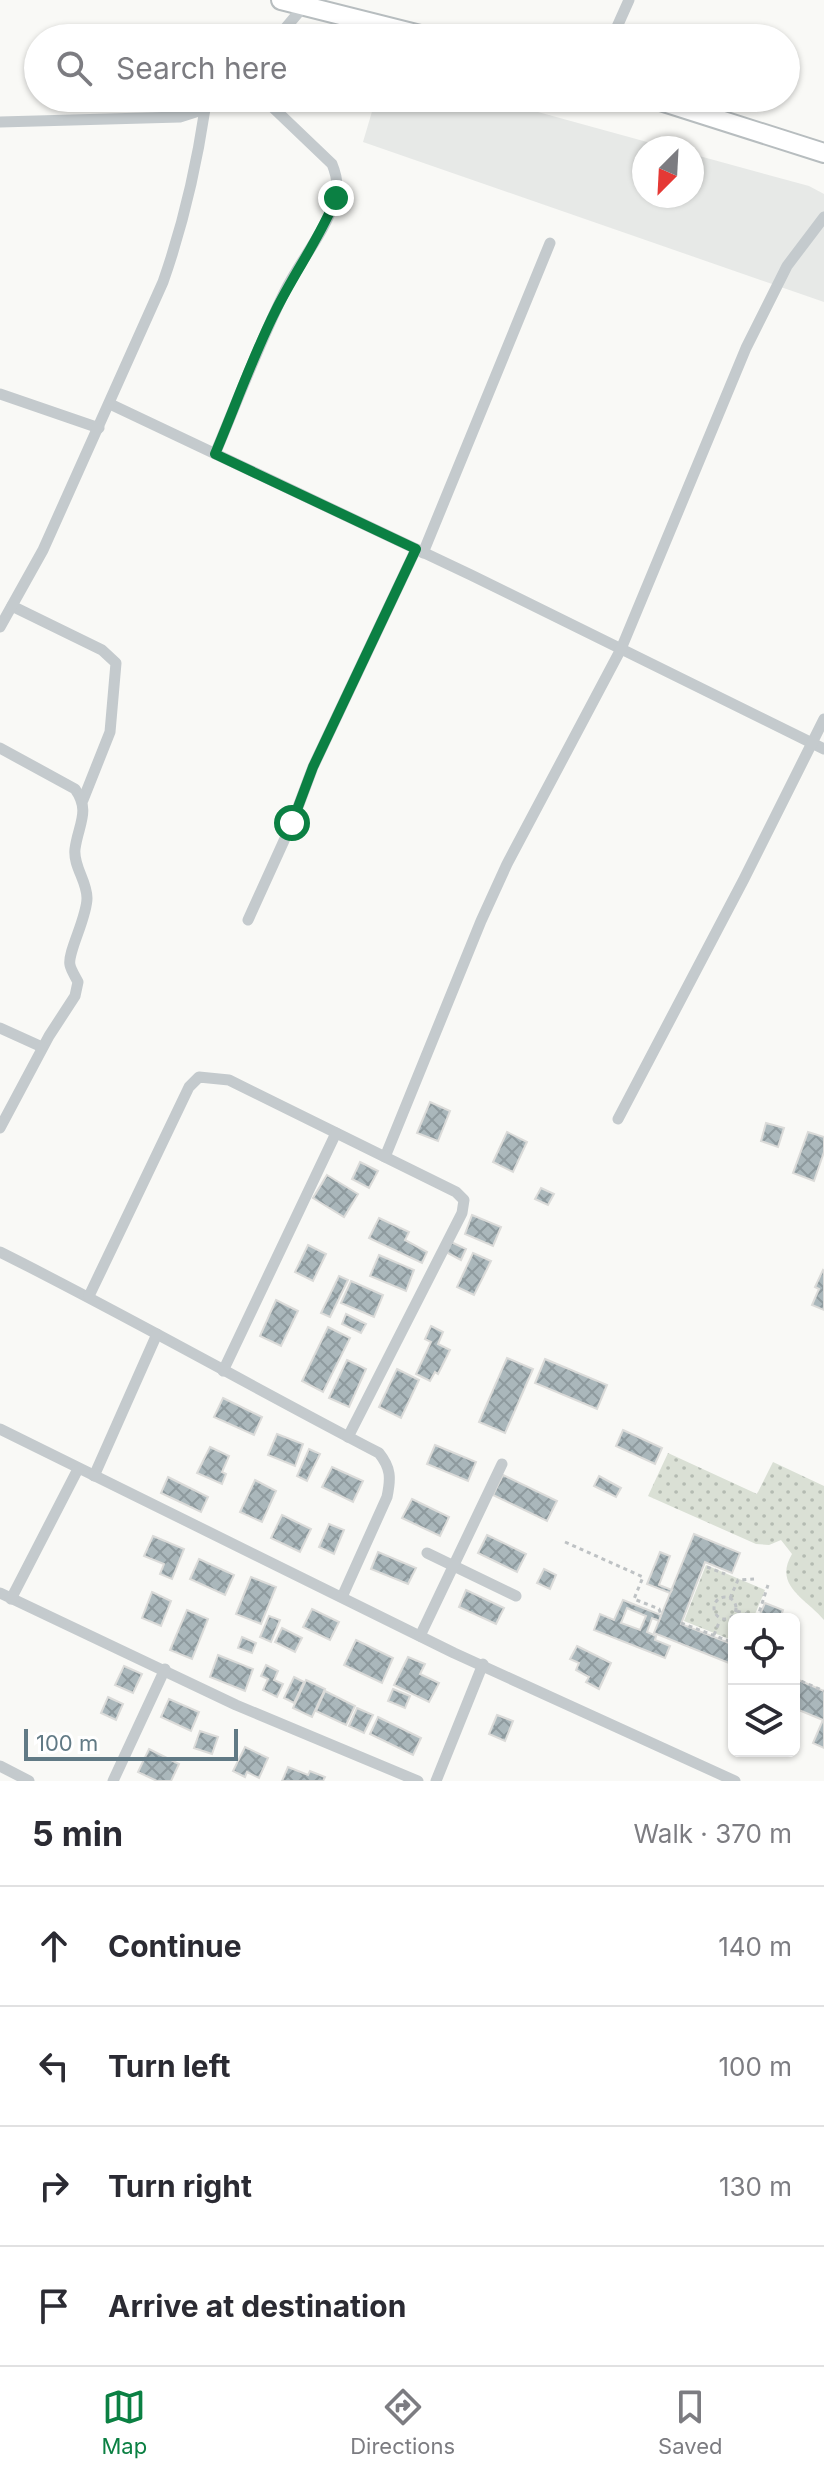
<!DOCTYPE html>
<html lang="en">
<head>
<meta charset="utf-8">
<style>
  body { margin:0; font-family:Inter,sans-serif; background:#f2f2f3; color:#2b2b33 }
  .controls { position:absolute; right:24px; bottom:24px; display:grid; overflow:hidden; border-radius:12px; box-shadow:0 2px 6px #0004 }
  .controls button { width:72px; height:72px; display:grid; place-items:center; padding:0; border:0; border-bottom:2px solid #e1e1e2; background:#fff; color:#2b2b33; font:40px sans-serif }
  .compass { position:absolute; left:632px; top:136px; width:72px; height:72px; border-radius:50%; background:#fff; box-shadow:0 2px 6px #0004; rotate:204deg }
  .scale { position:absolute; left:24px; bottom:20px; width:214px; box-sizing:border-box; padding-left:8px; border:4px solid #617a85; border-top:0; font-size:22px; line-height:28px; white-space:nowrap; color:#617a85; -webkit-text-stroke:6px #fff; paint-order:stroke }
  .stop { position:absolute; width:24px; height:24px; margin:-18px; border:6px solid #0b8043; border-radius:50%; background:#fff }
  .stop.end { background:#0b8043; border-color:#fff; box-shadow:0 2px 8px #0008 }
  .list { margin:0; padding:0; list-style:none }
  h2 { display:flex; justify-content:space-between; align-items:center; height:104px; margin:0; padding:0 32px; font-size:34px }
  h2 small { font-size:26px; font-weight:400; color:#7c7c81 }
  .list li { display:grid; grid-template-columns:52px 1fr auto; gap:24px; align-items:center; box-sizing:border-box; height:120px; padding:0 32px; border-top:2px solid #e1e1e2 }
  .list b { display:block; font-size:30px; white-space:nowrap }
  .list em { font-size:26px; font-style:normal; color:#7c7c81 }
  .icon { flex:none; width:44px; height:44px; fill:none; stroke:currentColor; stroke-width:2; stroke-linecap:round; stroke-linejoin:round }
  .map { position:relative; flex:none; width:824px; height:1781px; overflow:hidden }
  .search { position:absolute; background:#fff; box-shadow:0 2px 6px #0004; left:24px; right:24px; top:24px; height:88px; display:flex; align-items:center; gap:20px; box-sizing:border-box; padding:0 28px; border-radius:44px; color:#7c7c81; font-size:30px }
  .sheet { height:584px; background:#fff }
  nav { display:flex; justify-content:space-around; align-items:center; box-sizing:border-box; height:112px; border-top:2px solid #e1e1e2; background:#fff; font-size:22px; color:#7c7c81 }
  nav a { display:grid; justify-items:center; gap:4px }
  nav .on { color:#0b8043 }
  .map>svg:first-child { display:block }
</style>
</head>
<body>
<div class="map">
<svg width="824" height="1781" viewBox="0 0 824 1781">
  <defs>
    <pattern id="garden-dots" width="8" height="8" patternUnits="userSpaceOnUse" patternTransform="scale(2)"><rect width="8" height="8" fill="#dae0d5"/><path d="M2 2h.1M6 6h.1" fill="none" stroke="#b4bbb2" stroke-width="1.8" stroke-linecap="round"/></pattern>
    <pattern id="building-cross-hatch" width="8" height="8" patternUnits="userSpaceOnUse" patternTransform="scale(2)"><rect width="8" height="8" fill="#aab7bb"/><path d="M0 0l8 8M0 8l8-8" fill="none" stroke="#8e9a9e"/></pattern>
  </defs>
  <rect width="100%" height="100%" fill="#f9f9f6"/>
  <path fill="#e7e9e7" d="M376 98H487L669 148H644V196H692V154L809 186 824 194V302L363 142Z"/>
  <g fill="url(#garden-dots)">
    <path d="M668 1453 757 1494 773 1462 824 1486V1620C806 1598 773 1586 792 1554L781 1540 769 1545 756 1544 648 1496Z"/>
    <path d="M706 1565 765 1590 753 1619H734L729 1634 734 1636V1641L684 1621Z"/>
  </g>
  <g fill="url(#building-cross-hatch)" stroke="#dbdbd9" stroke-width="2" fill-rule="evenodd">
    <path d="M430 1102 450 1111 438 1141 417 1133Z"/>
    <path d="M766 1123 784 1128 778 1147 761 1141Z"/>
    <path d="M507 1132 527 1142 513 1172 493 1162Z"/>
    <path d="M808 1132 824 1137V1152L814 1181 793 1173Z"/>
    <path d="M360 1162 378 1171 369 1188 352 1179Z"/>
    <path d="M327 1175 358 1194 344 1217 313 1198Z"/>
    <path d="M541 1188 554 1194 548 1205 535 1199Z"/>
    <path d="M472 1215 501 1227 493 1246 465 1234Z"/>
    <path d="M379 1218 409 1232 405 1240 427 1252 422 1263 369 1238Z"/>
    <path d="M449 1241 466 1249 461 1260 444 1251Z"/>
    <path d="M308 1245 326 1254 313 1281 295 1272Z"/>
    <path d="M473 1253 491 1261 474 1295 457 1287Z"/>
    <path d="M379 1255 414 1270 406 1291 370 1276Z"/>
    <path d="M823 1270 824 1271V1310L812 1305 819 1289 815 1287Z"/>
    <path d="M339 1276 348 1280 330 1317 321 1313Z"/>
    <path d="M351 1281 383 1295 374 1317 341 1303Z"/>
    <path d="M276 1300 298 1311 281 1346 260 1336Z"/>
    <path d="M346 1314 366 1324 361 1333 342 1324Z"/>
    <path d="M431 1326 443 1332 438 1344 450 1350 438 1374 435 1372 430 1381 416 1374 431 1342 425 1339Z"/>
    <path d="M328 1327 350 1338 323 1392 302 1381Z"/>
    <path d="M507 1358 533 1369 505 1433 479 1422Z"/>
    <path d="M545 1359 607 1385 597 1409 535 1383Z"/>
    <path d="M347 1360 366 1369 349 1407 329 1398Z"/>
    <path d="M397 1369 419 1380 401 1418 379 1407Z"/>
    <path d="M223 1398 262 1417 254 1435 214 1417Z"/>
    <path d="M623 1430 662 1448 655 1464 616 1446Z"/>
    <path d="M277 1434 303 1444 295 1466 268 1455Z"/>
    <path d="M435 1445 476 1462 468 1481 427 1464Z"/>
    <path d="M210 1447 229 1456 222 1472 226 1474 222 1484 197 1473Z"/>
    <path d="M309 1449 320 1454 307 1481 297 1476Z"/>
    <path d="M332 1467 363 1481 353 1502 322 1487Z"/>
    <path d="M503 1475 557 1501 547 1521 493 1495Z"/>
    <path d="M599 1476 621 1488 616 1497 594 1486Z"/>
    <path d="M168 1477 208 1497 201 1512 161 1493Z"/>
    <path d="M255 1480 276 1491 262 1522 240 1512Z"/>
    <path d="M412 1499 449 1517 440 1536 402 1518Z"/>
    <path d="M282 1515 311 1529 300 1552 271 1538Z"/>
    <path d="M329 1524 344 1530 334 1554 319 1547Z"/>
    <path d="M694 1534 740 1553 732 1573 705 1562 681 1624 734 1645V1665L654 1633Z"/>
    <path d="M487 1535 526 1554 517 1572 478 1553Z"/>
    <path d="M153 1536 184 1549 172 1579 160 1574 164 1564 144 1556Z"/>
    <path d="M378 1552 416 1568 408 1584 371 1569Z"/>
    <path d="M660 1552 670 1556 659 1585 672 1590 670 1593 647 1584Z"/>
    <path d="M199 1559 234 1575 225 1595 190 1579Z"/>
    <path d="M544 1569 556 1575 550 1589 537 1583Z"/>
    <path d="M251 1577 276 1587 261 1624 236 1614Z"/>
    <path d="M466 1590 504 1608 496 1624 459 1607Z"/>
    <path d="M152 1592 171 1601 161 1626 142 1618Z"/>
    <path d="M623 1600 661 1615 659 1621 652 1618 647 1632 656 1636 655 1640 670 1646 665 1658 594 1630 600 1614 614 1620ZM627 1608 646 1616 640 1630 621 1623Z"/>
    <path d="M765 1603 783 1610 780 1619H758Z"/>
    <path d="M312 1609 339 1622 330 1640 303 1627Z"/>
    <path d="M187 1610 208 1619 192 1659 170 1650Z"/>
    <path d="M269 1616 280 1620 271 1642 260 1637Z"/>
    <path d="M282 1628 302 1638 295 1652 275 1642Z"/>
    <path d="M242 1637 256 1643 252 1653 238 1648Z"/>
    <path d="M356 1640 393 1658 382 1683 344 1665Z"/>
    <path d="M577 1646 611 1663 599 1689 586 1682 589 1677 576 1670 579 1663 570 1659Z"/>
    <path d="M218 1655 253 1669 245 1691 210 1677Z"/>
    <path d="M408 1657 425 1664 420 1674 439 1683 429 1702 394 1685Z"/>
    <path d="M266 1665 278 1671 274 1680 283 1684 277 1697 263 1690 268 1679 261 1676Z"/>
    <path d="M124 1666 142 1674 133 1693 115 1685Z"/>
    <path d="M294 1677 304 1682 294 1703 284 1698Z"/>
    <path d="M794 1678 824 1691V1748L813 1743 823 1720 794 1708Z"/>
    <path d="M306 1680 325 1689 312 1717 293 1708Z"/>
    <path d="M393 1689 410 1696 405 1708 388 1701Z"/>
    <path d="M325 1691 355 1706 346 1725 316 1711Z"/>
    <path d="M108 1697 123 1704 116 1720 101 1713Z"/>
    <path d="M169 1699 199 1712 191 1731 161 1717Z"/>
    <path d="M357 1708 373 1715 364 1733 349 1726Z"/>
    <path d="M497 1715 513 1721 505 1741 489 1734Z"/>
    <path d="M378 1717 421 1738 413 1755 370 1734Z"/>
    <path d="M200 1731 218 1737 212 1754 194 1748Z"/>
    <path d="M245 1747 268 1758 259 1778 247 1772 245 1777 233 1771Z"/>
    <path d="M149 1749 179 1764 171 1781H157L138 1772Z"/>
    <path d="M288 1767 308 1775 310 1771 325 1777 323 1781H282Z"/>
  </g>
  <g fill="none" stroke-linecap="round" stroke-linejoin="round">
    <defs>
      <g id="trunk">
        <path d="M281 0 432 38"/>
        <path d="M651 98 824 153"/>
      </g>
    </defs>
    <use href="#trunk" stroke="#b7bdbf" stroke-width="22"/>
    <g stroke="#bec2c4" stroke-width="3" stroke-dasharray="4 4" stroke-linecap="butt">
      <path d="M565 1542 643 1577 634 1599 659 1609 661 1615"/>
      <path d="M707 1567 725 1574"/>
      <circle cx="725" cy="1608" r="11"/>
      <path d="M730 1598 738 1580 754 1579"/>
      <path d="M737 1611 752 1616"/>
      <path d="M757 1619 768 1585"/>
      <path d="M681 1623 734 1643"/>
      <path d="M714 1635 720 1620"/>
      <path d="M794 1678 824 1691"/>
    </g>
    <g stroke="#c4cacd" stroke-width="11">
      <path d="M277 38 304 6"/>
      <path d="M612 38 629 0"/>
      <path d="M0 122 180 117 205 109 221 98"/>
      <path d="M0 394 99 428"/>
      <path d="M110 404 471 575 824 749"/>
      <path d="M215 454C238 399 259 344 285 291 300 261 325 232 335 200 339 187 337 176 332 164L263 98"/>
      <path d="M423 553 550 243"/>
      <path d="M12 606 102 650 116 663 110 732 83 800"/>
      <path d="M0 627 43 550 163 282C183 225 196 169 205 109"/>
      <path d="M0 748 75 789C91 811 78 825 75 849 73 866 87 881 87 898 87 918 67 953 70 965 71 970 75 976 78 982L75 996 49 1036 0 1128"/>
      <path d="M248 920 292 823 313 767 416 549"/>
      <path d="M0 1028 42 1047"/>
      <path d="M618 1119 744 879 824 719"/>
      <path d="M385 1157 481 921 507 864 621 649 746 348 787 266 824 217"/>
      <path d="M0 1252C128 1316 252 1387 379 1453 391 1468 391 1478 387 1497L342 1597"/>
      <path d="M89 1296 189 1087 199 1077 229 1080 456 1192 464 1200 462 1213 348 1437"/>
      <path d="M223 1371 336 1133"/>
      <path d="M0 1429 454 1653 735 1781"/>
      <path d="M94 1476 157 1334"/>
      <path d="M427 1553 516 1596"/>
      <path d="M0 1593 236 1705 418 1781"/>
      <path d="M11 1599 78 1469"/>
      <path d="M420 1636 502 1464"/>
      <path d="M0 1766 29 1781"/>
      <path d="M113 1781 165 1669"/>
      <path d="M436 1781 483 1664"/>
    </g>
    <use href="#trunk" stroke="#fff" stroke-width="18"/>
  </g>
  <g fill="none" stroke-linecap="round" stroke-linejoin="round">
    <path stroke="#0b8043" stroke-width="10" d="M292 823 313 767 416 549 215 454C235 407 252 358 275 312 294 273 320 238 336 198"/>
  </g>
</svg>
<div class="controls">
<button><svg class="icon" aria-label="locate" viewBox="0 0 24 24"><circle cx="12" cy="12" r="6"/><path d="M12 2v4M12 18v4M2 12h4M18 12h4"/></svg></button>
<button><svg class="icon" aria-label="layers" viewBox="0 0 24 24"><path d="M12 4l9 5-9 5-9-5zM3 14l9 5 9-5"/></svg></button>
</div>
<svg class="compass" viewBox="-18 -18 36 36"><path d="M0-13l5 13h-10z" fill="#e53935"/><path d="M0 13l5-13h-10z" fill="#7c7c81"/></svg>
<div class="scale">100 m</div>
<div class="stop" style="left:292px;top:823px"></div>
<div class="stop end" style="left:336px;top:198px"></div>
<div class="search"><svg class="icon" aria-label="search" viewBox="0 0 24 24"><circle cx="10" cy="10" r="6"/><path d="M15 15l6 6"/></svg>Search here</div>
</div>
<section class="sheet">
<h2>5 min<small>Walk · 370 m</small></h2>
<ul class="list">
<li><svg class="icon" aria-label="ahead" viewBox="0 0 24 24"><path d="M12 20V5M6 11l6-6 6 6"/></svg><div><b>Continue</b></div><em>140 m</em></li>
<li><svg class="icon" aria-label="left" viewBox="0 0 24 24"><path d="M17 20v-9H6M10 6l-5 5 5 5"/></svg><div><b>Turn left</b></div><em>100 m</em></li>
<li><svg class="icon" aria-label="right" viewBox="0 0 24 24"><path d="M7 20v-9h11M14 6l5 5-5 5"/></svg><div><b>Turn right</b></div><em>130 m</em></li>
<li><svg class="icon" aria-label="arrive" viewBox="0 0 24 24"><path d="M6 21V4h12l-3 4 3 4H6"/></svg><div><b>Arrive at destination</b></div></li>
</ul>
</section>
<nav>
<a class="on"><svg class="icon" aria-label="map" viewBox="0 0 24 24"><path d="M3 6l6-2 6 2 6-2v14l-6 2-6-2-6 2zM9 4v14M15 6v14"/></svg>Map</a>
<a><svg class="icon" aria-label="directions" viewBox="0 0 24 24"><path d="M12 3l9 9-9 9-9-9zM9 14v-3h6M13 9l2 2-2 2"/></svg>Directions</a>
<a><svg class="icon" aria-label="saved" viewBox="0 0 24 24"><path d="M7 4h10v16l-5-4-5 4z"/></svg>Saved</a>
</nav>
</body>
</html>
